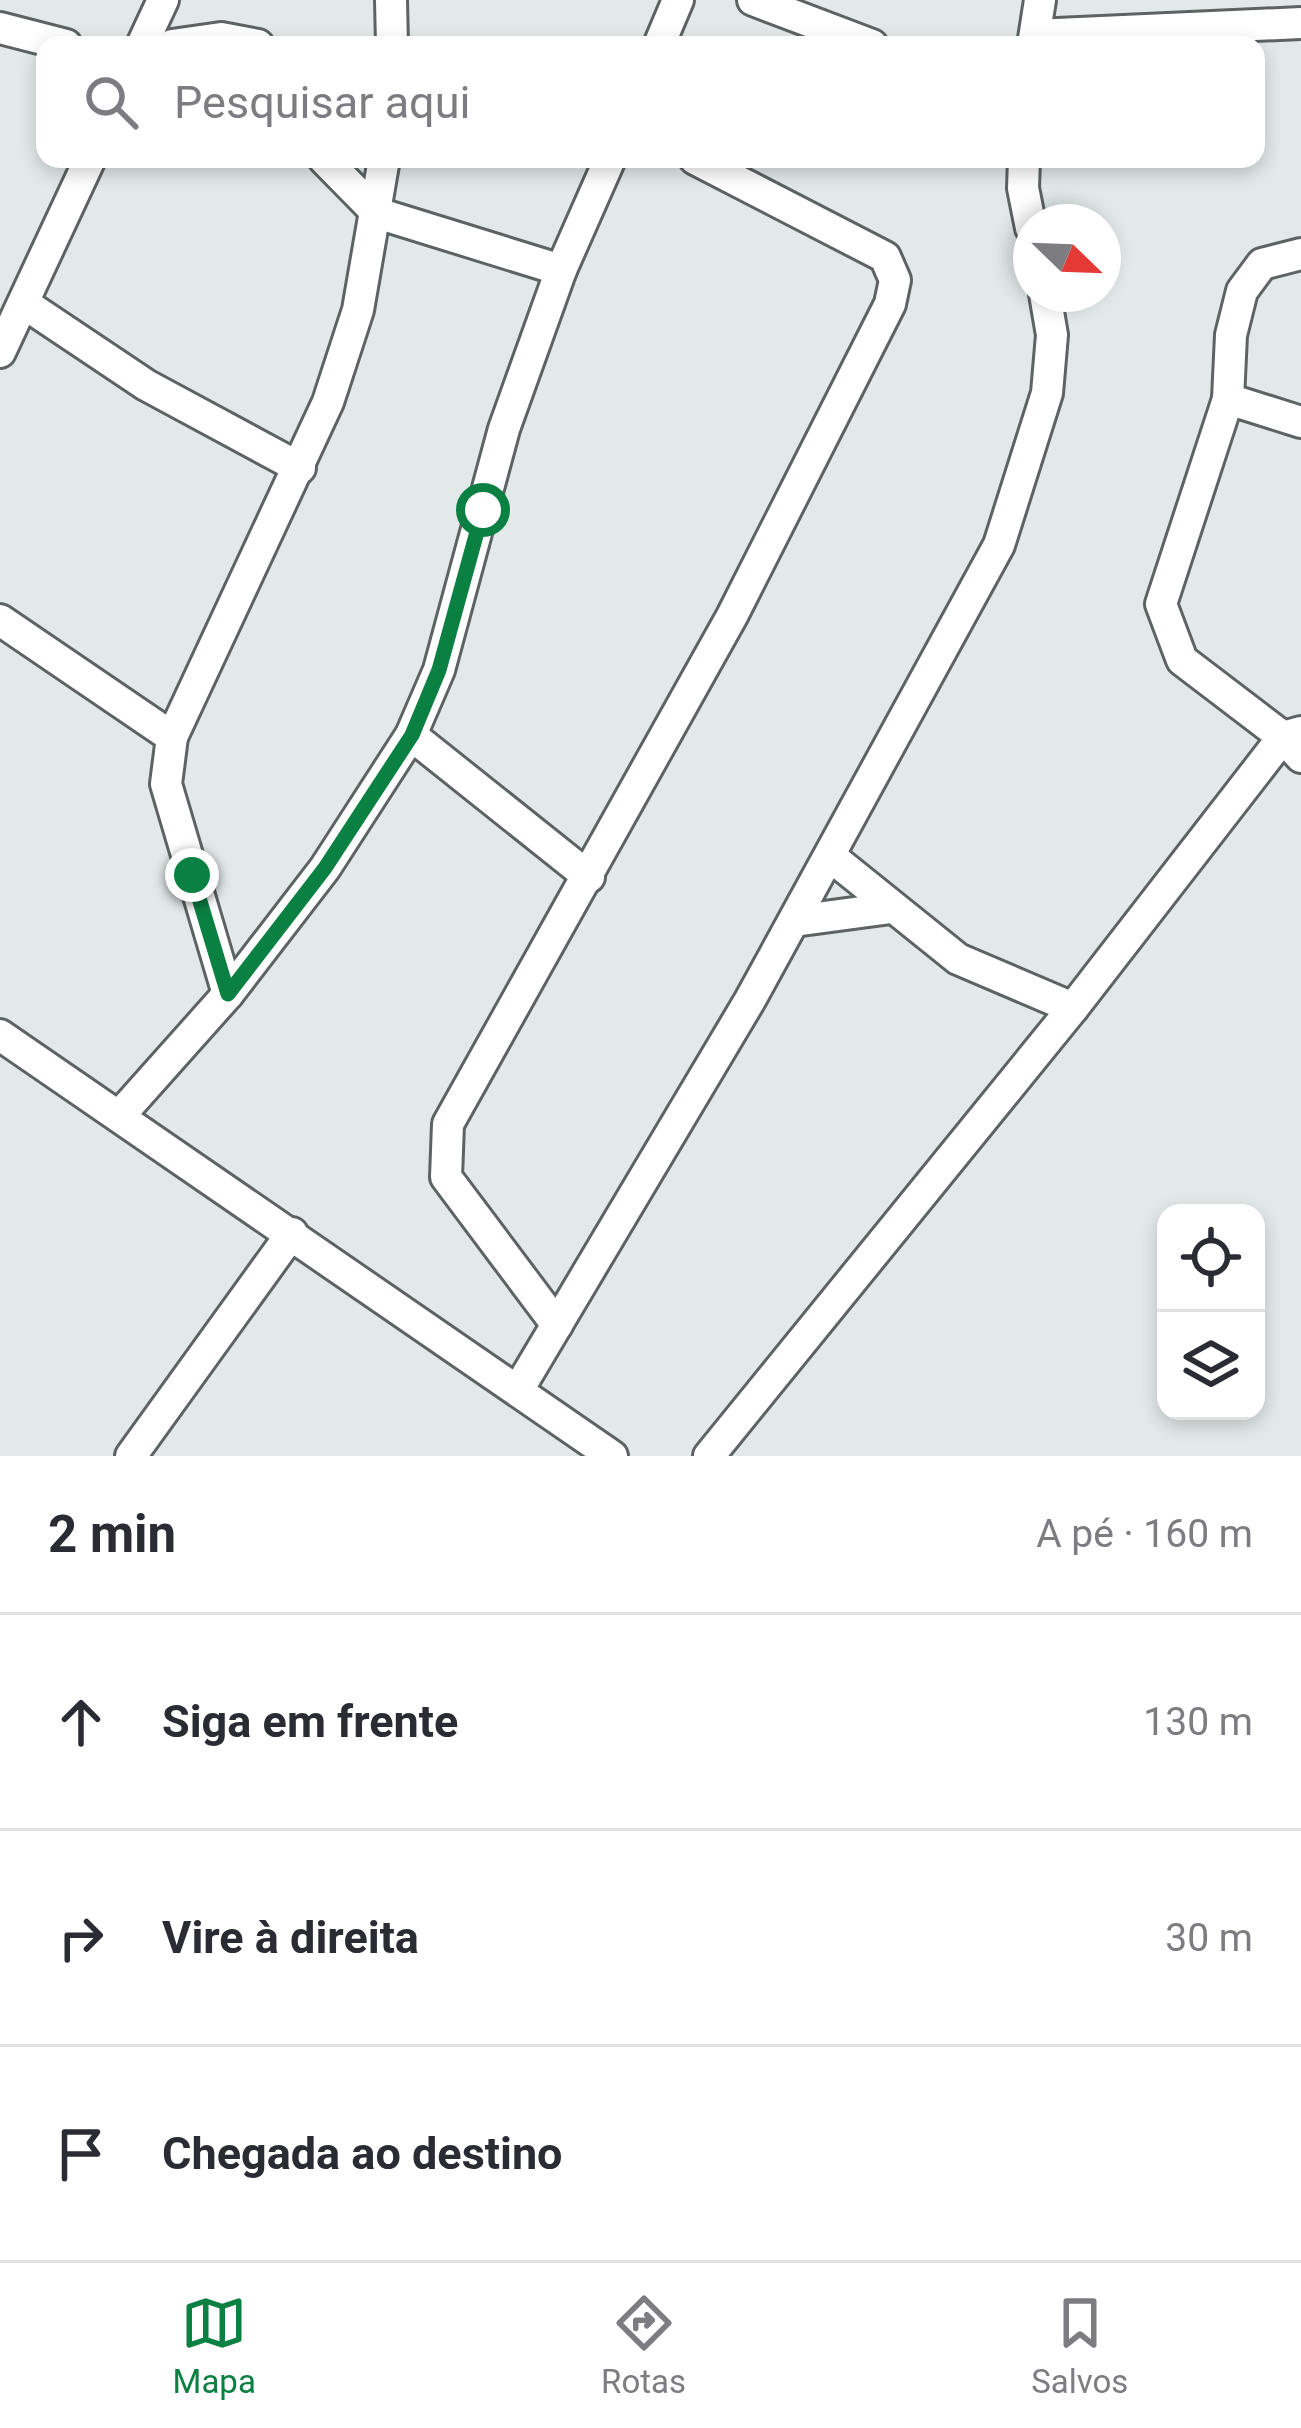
<!DOCTYPE html>
<html lang="pt">
<head>
<meta charset="utf-8">
<style>
  body { margin:0; font-family:Roboto,sans-serif; background:#f2f2f3; color:#2b2b33 }
  .controls { position:absolute; right:36px; bottom:36px; display:grid; overflow:hidden; border-radius:24px; box-shadow:0 6px 18px #0003 }
  .controls button { width:108px; height:108px; display:grid; place-items:center; padding:0; border:0; border-bottom:3px solid #e1e1e2; background:#fff; color:#2b2b33; font:60px sans-serif }
  .compass { position:absolute; left:1013px; top:204px; width:108px; height:108px; border-radius:50%; background:#fff; box-shadow:0 6px 18px #0003; rotate:113deg }
  .stop { position:absolute; width:36px; height:36px; margin:-27px; border:9px solid #0b8043; border-radius:50%; background:#fff }
  .stop.end { background:#0b8043; border-color:#fff; box-shadow:0 3px 12px #0008 }
  .list { margin:0; padding:0; list-style:none }
  h2 { display:flex; justify-content:space-between; align-items:center; height:156px; margin:0; padding:0 48px; font-size:51px }
  h2 small { font-size:39px; font-weight:400; color:#7c7c81 }
  .list li { display:grid; grid-template-columns:78px 1fr auto; gap:36px; align-items:center; box-sizing:border-box; height:216px; padding:0 48px; border-top:3px solid #e1e1e2 }
  .list b { display:block; font-size:45px; white-space:nowrap }
  .list em { font-size:39px; font-style:normal; color:#7c7c81 }
  .icon { flex:none; width:66px; height:66px; fill:none; stroke:currentColor; stroke-width:2; stroke-linecap:round; stroke-linejoin:round }
  .map { position:relative; flex:none; width:1301px; height:1456px; overflow:hidden }
  .search { position:absolute; background:#fff; box-shadow:0 6px 18px #0003; left:36px; right:36px; top:36px; height:132px; display:flex; align-items:center; gap:30px; box-sizing:border-box; padding:0 42px; border-radius:24px; color:#7c7c81; font-size:45px }
  .sheet { height:804px; background:#fff }
  nav { display:flex; justify-content:space-around; align-items:center; box-sizing:border-box; height:168px; border-top:3px solid #e1e1e2; background:#fff; font-size:33px; color:#7c7c81 }
  nav a { display:grid; justify-items:center; gap:6px }
  nav .on { color:#0b8043 }
  .map>svg:first-child { display:block }
</style>
</head>
<body>
<div class="map">
<svg width="1301" height="1456" viewBox="0 0 1301 1456">
  <rect width="100%" height="100%" fill="#e3e9e9"/>
  <g fill="none" stroke-linecap="round" stroke-linejoin="round">
    <defs>
      <g id="minor">
        <path d="M391 0 392 45"/>
        <path d="M753 0 872 45"/>
        <path d="M0 28 66 45"/>
        <path d="M1035 35 1301 23"/>
        <path d="M142 45 163 0"/>
        <path d="M172 45 221 38 258 45"/>
        <path d="M659 45 678 0"/>
        <path d="M1033 45 1040 0"/>
        <path d="M324 159 377 213 561 270"/>
        <path d="M1024 159 1023 188 1031 228"/>
        <path d="M1301 254 1262 264 1242 291 1231 335 1228 399 1161 604 1182 660 1283 737 1301 757"/>
        <path d="M25 304 146 385 300 468"/>
        <path d="M0 352 90 159"/>
        <path d="M1228 399 1301 422"/>
        <path d="M0 620 172 737"/>
        <path d="M411 735 589 877"/>
        <path d="M830 856 958 959 1073 1008"/>
        <path d="M794 921 891 908"/>
        <path d="M228 994 166 784 172 737 328 402 358 310 384 159"/>
        <path d="M0 1035 612 1456"/>
        <path d="M121 1114 228 994 325 868 411 735 439 670 504 429 561 270 610 159"/>
        <path d="M557 1325 446 1177 448 1124 732 616 890 304 895 280 885 257 695 159"/>
        <path d="M518 1390 750 1000 999 545 1047 393 1052 335 1045 294"/>
        <path d="M131 1456 292 1233"/>
        <path d="M709 1456 1073 1008 1283 737 1301 732"/>
      </g>
    </defs>
    <use href="#minor" stroke="#5d6262" stroke-width="36"/>
    <use href="#minor" stroke="#fff" stroke-width="30"/>
  </g>
  <g fill="none" stroke-linecap="round" stroke-linejoin="round">
    <path stroke="#0b8043" stroke-width="15" d="M192 875 228 994 325 868 412 735 439 670 483 510"/>
  </g>
</svg>
<div class="controls">
<button><svg class="icon" aria-label="locate" viewBox="0 0 24 24"><circle cx="12" cy="12" r="6"/><path d="M12 2v4M12 18v4M2 12h4M18 12h4"/></svg></button>
<button><svg class="icon" aria-label="layers" viewBox="0 0 24 24"><path d="M12 4l9 5-9 5-9-5zM3 14l9 5 9-5"/></svg></button>
</div>
<svg class="compass" viewBox="-18 -18 36 36"><path d="M0-13l5 13h-10z" fill="#e53935"/><path d="M0 13l5-13h-10z" fill="#7c7c81"/></svg>
<div class="stop" style="left:483px;top:510px"></div>
<div class="stop end" style="left:192px;top:875px"></div>
<div class="search"><svg class="icon" aria-label="search" viewBox="0 0 24 24"><circle cx="10" cy="10" r="6"/><path d="M15 15l6 6"/></svg>Pesquisar aqui</div>
</div>
<section class="sheet">
<h2>2 min<small>A pé · 160 m</small></h2>
<ul class="list">
<li><svg class="icon" aria-label="ahead" viewBox="0 0 24 24"><path d="M12 20V5M6 11l6-6 6 6"/></svg><div><b>Siga em frente</b></div><em>130 m</em></li>
<li><svg class="icon" aria-label="right" viewBox="0 0 24 24"><path d="M7 20v-9h11M14 6l5 5-5 5"/></svg><div><b>Vire à direita</b></div><em>30 m</em></li>
<li><svg class="icon" aria-label="arrive" viewBox="0 0 24 24"><path d="M6 21V4h12l-3 4 3 4H6"/></svg><div><b>Chegada ao destino</b></div></li>
</ul>
</section>
<nav>
<a class="on"><svg class="icon" aria-label="map" viewBox="0 0 24 24"><path d="M3 6l6-2 6 2 6-2v14l-6 2-6-2-6 2zM9 4v14M15 6v14"/></svg>Mapa</a>
<a><svg class="icon" aria-label="directions" viewBox="0 0 24 24"><path d="M12 3l9 9-9 9-9-9zM9 14v-3h6M13 9l2 2-2 2"/></svg>Rotas</a>
<a><svg class="icon" aria-label="saved" viewBox="0 0 24 24"><path d="M7 4h10v16l-5-4-5 4z"/></svg>Salvos</a>
</nav>
</body>
</html>
